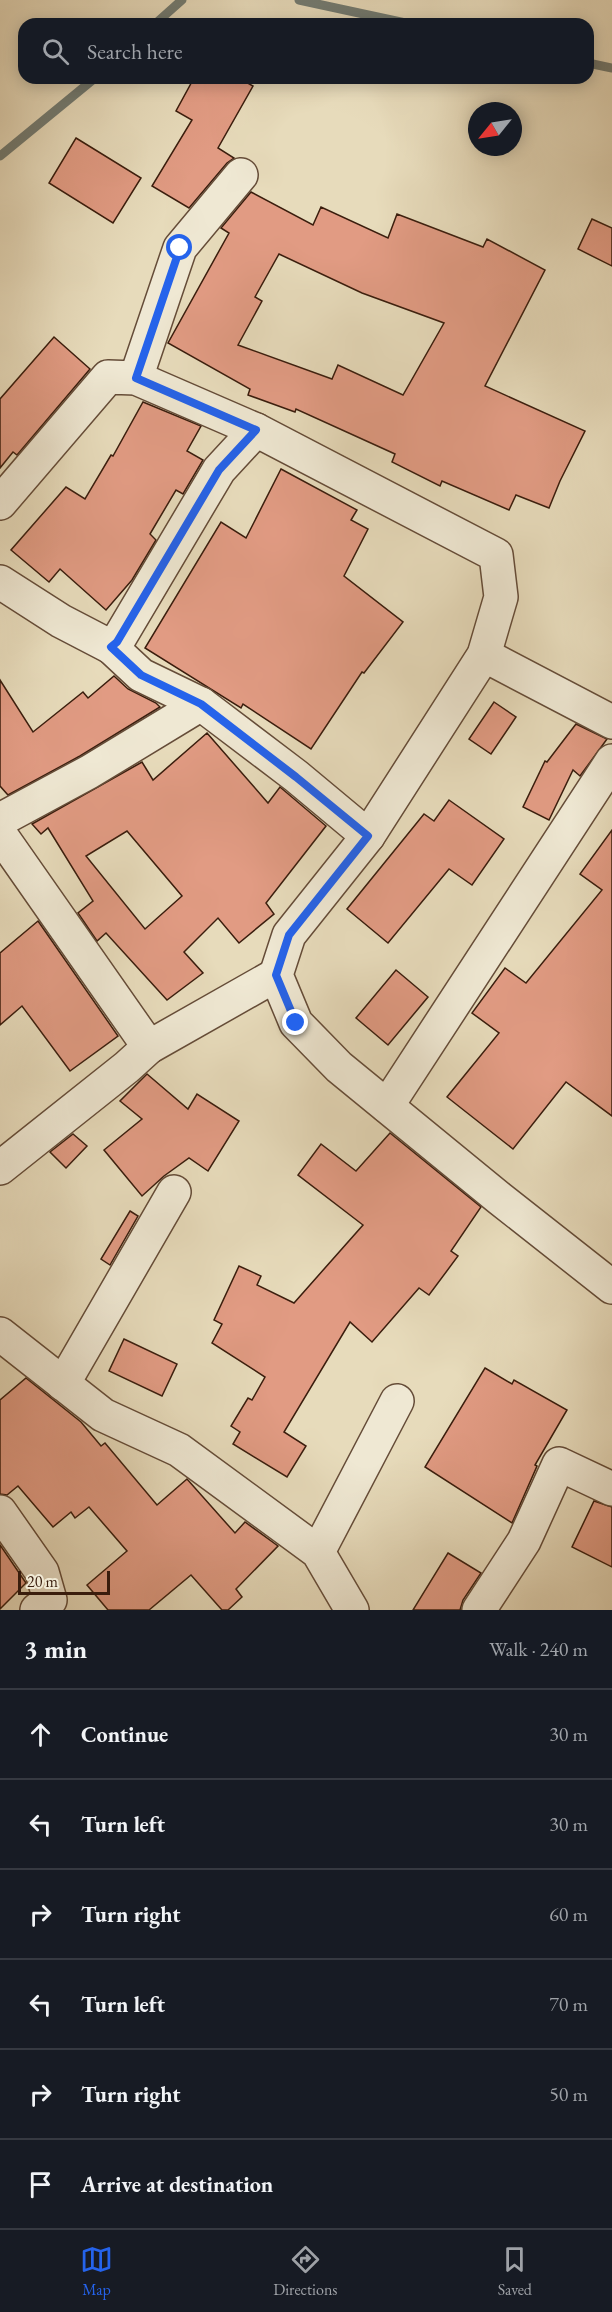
<!DOCTYPE html>
<html lang="en">
<head>
<meta charset="utf-8">
<style>
  body { margin:0; font-family:"EB Garamond",serif; background:#242831; color:#f1f3f6 }
  .compass { position:absolute; left:468px; top:102px; width:54px; height:54px; border-radius:50%; background:#171b24; box-shadow:0 3px 15px #0003; rotate:240deg }
  .scale { position:absolute; left:18px; bottom:15px; width:92px; box-sizing:border-box; padding-left:6px; border:3px solid #3a1d0d; border-top:0; font-size:16px; line-height:21px; white-space:nowrap; color:#3a1d0d; -webkit-text-stroke:4px #efe8d3; paint-order:stroke }
  .stop { position:absolute; width:18px; height:18px; margin:-14px; border:4px solid #2563eb; border-radius:50%; background:#fff }
  .stop.end { background:#2563eb; border-color:#fff; box-shadow:0 2px 6px #0008 }
  .list { margin:0; padding:0; list-style:none }
  h2 { display:flex; justify-content:space-between; align-items:center; height:78px; margin:0; padding:0 24px; font-size:26px }
  h2 small { font-size:20px; font-weight:400; color:#9ea1a6 }
  .list li { display:grid; grid-template-columns:39px 1fr auto; gap:18px; align-items:center; box-sizing:border-box; height:90px; padding:0 24px; border-top:2px solid #363941 }
  .list b { display:block; font-size:22px; white-space:nowrap }
  .list em { font-size:20px; font-style:normal; color:#9ea1a6 }
  .icon { flex:none; width:33px; height:33px; fill:none; stroke:currentColor; stroke-width:2; stroke-linecap:round; stroke-linejoin:round }
  .map { position:relative; flex:none; width:612px; height:1610px; overflow:hidden }
  .search { position:absolute; background:#171b24; box-shadow:0 3px 15px #0003; left:18px; right:18px; top:18px; height:66px; display:flex; align-items:center; gap:15px; box-sizing:border-box; padding:0 21px; border-radius:18px; color:#9ea1a6; font-size:22px }
  .sheet { height:618px; background:#171b24 }
  nav { display:flex; justify-content:space-around; align-items:center; box-sizing:border-box; height:84px; border-top:2px solid #363941; background:#171b24; font-size:16px; color:#9ea1a6 }
  nav a { display:grid; justify-items:center; gap:3px }
  nav .on { color:#2563eb }
  .map>svg:first-child { display:block }
</style>
</head>
<body>
<div class="map">
<svg width="612" height="1610" viewBox="0 0 612 1610">
  <rect width="100%" height="100%" fill="#e7dbbb"/>
  <filter id="stains"><feTurbulence type="fractalNoise" baseFrequency=".00333" numOctaves="4"/><feColorMatrix values="0 0 0 0 .2 0 0 0 0 .09 0 0 0 0 .02 0 0 0 .5 -.17"/></filter>
  <radialGradient id="worn" r=".72"><stop offset=".6" stop-color="#630" stop-opacity="0"/><stop offset="1" stop-color="#630" stop-opacity=".3"/></radialGradient>
  <g fill="none" stroke-linecap="round" stroke-linejoin="round">
    <g stroke="#727b72" stroke-width="9">
      <path d="M299 0 410 24"/>
      <path d="M155 24 182 0"/>
      <path d="M588 63 612 68"/>
      <path d="M0 156 95 78"/>
    </g>
  </g>
  <g fill="#e19b83" stroke="#3a1d0d" stroke-width="1.5" fill-rule="evenodd">
    <path d="M194 78H239L253 86 218 148 234 158 227 163 189 208 152 186 192 120 176 111Z"/>
    <path d="M76 138 141 178 113 223 49 183Z"/>
    <path d="M251 192 313 225 321 207 388 238 397 214 483 247 487 239 545 270 485 386 585 431 560 481 549 508 516 495 509 510 442 481 440 486 392 462 395 454 296 409 295 412 248 395 250 389 168 343 229 233 221 228ZM279 254 362 293 444 323 403 395 338 365 332 379 238 345 262 301 255 297Z"/>
    <path d="M592 219 612 228V266L578 249Z"/>
    <path d="M54 337 90 369 17 455 13 452 0 468V399Z"/>
    <path d="M143 402 201 426 187 451 203 460 183 494 176 490 150 534 156 540 132 580 106 610 60 569 49 582 11 550 66 487 85 499 111 455 113 456Z"/>
    <path d="M281 469 357 510 351 520 368 529 344 576 403 622 364 673 362 672 311 749 243 704 241 708 145 648 221 522 246 538Z"/>
    <path d="M114 676 128 689 156 703 160 707 80 756 8 795 0 786V680L33 732 83 692 88 698Z"/>
    <path d="M494 702 516 717 491 754 469 739Z"/>
    <path d="M576 724 607 739 580 776 573 770 549 820 523 807 545 761 547 762Z"/>
    <path d="M207 733 268 803 280 787 326 826 266 903 274 914 239 943 218 918 184 952 203 973 167 1000 106 933 97 941 78 913 93 901 48 828 41 834 32 824 142 762 153 780ZM127 831 182 896 145 929 86 856Z"/>
    <path d="M449 800 504 839 472 885 449 869 388 943 347 909 424 814 434 821Z"/>
    <path d="M612 830V1116L566 1082 513 1149 447 1097 499 1033 472 1013 505 968 526 983 602 890 580 874Z"/>
    <path d="M38 921 118 1036 70 1071 22 1006 0 1025V953Z"/>
    <path d="M396 970 428 997 388 1045 356 1018Z"/>
    <path d="M147 1074 188 1109 197 1094 239 1121 208 1171 189 1158 164 1176 142 1196 104 1150 142 1119 120 1101Z"/>
    <path d="M390 1133 481 1207 451 1251 458 1256 429 1295 419 1288 372 1342 350 1322 284 1432 306 1446 287 1477 233 1444 240 1432 231 1426 248 1398 252 1400 265 1377 212 1343 222 1324 214 1320 239 1266 261 1276 257 1285 294 1303 363 1225 298 1175 321 1144 356 1171Z"/>
    <path d="M73 1134 87 1146 66 1168 50 1152Z"/>
    <path d="M130 1211 138 1216 110 1265 101 1259Z"/>
    <path d="M124 1339 177 1364 162 1396 109 1371Z"/>
    <path d="M485 1368 512 1384 514 1380 567 1410 535 1465 537 1466 512 1523 425 1467Z"/>
    <path d="M26 1378 81 1422 101 1446 105 1443 157 1505 187 1479 235 1533 245 1522 278 1546 236 1589 242 1597 228 1610H222L191 1575 149 1610H108L87 1585 127 1551 89 1507 75 1518 71 1512 53 1527 18 1486 7 1495 0 1494V1400Z"/>
    <path d="M594 1501 612 1507V1567L572 1547Z"/>
    <path d="M0 1545 26 1583 0 1609Z"/>
    <path d="M448 1553 481 1573 463 1600 460 1610H413Z"/>
  </g>
  <g fill="none" stroke-linecap="round" stroke-linejoin="round">
    <defs>
      <g id="minor">
        <path d="M136 378 180 248 241 175"/>
        <path d="M256 430 219 470 117 642 111 647 141 675 201 704 296 776 368 836"/>
        <path d="M0 503 108 377 136 378 256 430 496 555 501 597 484 655 368 836 289 935 276 975 296 1023 339 1067 499 1198 612 1287"/>
        <path d="M0 582 61 621 111 647"/>
        <path d="M484 655 612 722"/>
        <path d="M0 820 89 772 201 704"/>
        <path d="M0 834 149 1047"/>
        <path d="M387 1106 612 761"/>
        <path d="M0 1168 127 1067 149 1047 276 975"/>
        <path d="M0 1334 103 1415 179 1450 318 1552 352 1610"/>
        <path d="M63 1384 174 1192"/>
        <path d="M0 1512 42 1572 50 1600 37 1610"/>
        <path d="M318 1552 397 1401"/>
        <path d="M479 1610 524 1541 559 1464 612 1489"/>
      </g>
    </defs>
    <use href="#minor" stroke="#654c38" stroke-width="36"/>
    <use href="#minor" stroke="#efe8d3" stroke-width="33"/>
  </g>
  <g fill="none" stroke-linecap="round" stroke-linejoin="round">
    <path stroke="#2563eb" stroke-width="8" d="M180 248 136 378 256 430 219 470 117 642 111 647 141 675 201 704 296 777 368 836 289 935 276 975 296 1023"/>
  </g>
  <rect width="100%" height="100%" filter="url(#stains)"/>
  <rect width="100%" height="100%" fill="url(#worn)"/>
</svg>
<svg class="compass" viewBox="-18 -18 36 36"><path d="M0-13l5 13h-10z" fill="#e53935"/><path d="M0 13l5-13h-10z" fill="#9ea1a6"/></svg>
<div class="scale">20 m</div>
<div class="stop" style="left:180px;top:248px"></div>
<div class="stop end" style="left:296px;top:1023px"></div>
<div class="search"><svg class="icon" aria-label="search" viewBox="0 0 24 24"><circle cx="10" cy="10" r="6"/><path d="M15 15l6 6"/></svg>Search here</div>
</div>
<section class="sheet">
<h2>3 min<small>Walk · 240 m</small></h2>
<ul class="list">
<li><svg class="icon" aria-label="ahead" viewBox="0 0 24 24"><path d="M12 20V5M6 11l6-6 6 6"/></svg><div><b>Continue</b></div><em>30 m</em></li>
<li><svg class="icon" aria-label="left" viewBox="0 0 24 24"><path d="M17 20v-9H6M10 6l-5 5 5 5"/></svg><div><b>Turn left</b></div><em>30 m</em></li>
<li><svg class="icon" aria-label="right" viewBox="0 0 24 24"><path d="M7 20v-9h11M14 6l5 5-5 5"/></svg><div><b>Turn right</b></div><em>60 m</em></li>
<li><svg class="icon" aria-label="left" viewBox="0 0 24 24"><path d="M17 20v-9H6M10 6l-5 5 5 5"/></svg><div><b>Turn left</b></div><em>70 m</em></li>
<li><svg class="icon" aria-label="right" viewBox="0 0 24 24"><path d="M7 20v-9h11M14 6l5 5-5 5"/></svg><div><b>Turn right</b></div><em>50 m</em></li>
<li><svg class="icon" aria-label="arrive" viewBox="0 0 24 24"><path d="M6 21V4h12l-3 4 3 4H6"/></svg><div><b>Arrive at destination</b></div></li>
</ul>
</section>
<nav>
<a class="on"><svg class="icon" aria-label="map" viewBox="0 0 24 24"><path d="M3 6l6-2 6 2 6-2v14l-6 2-6-2-6 2zM9 4v14M15 6v14"/></svg>Map</a>
<a><svg class="icon" aria-label="directions" viewBox="0 0 24 24"><path d="M12 3l9 9-9 9-9-9zM9 14v-3h6M13 9l2 2-2 2"/></svg>Directions</a>
<a><svg class="icon" aria-label="saved" viewBox="0 0 24 24"><path d="M7 4h10v16l-5-4-5 4z"/></svg>Saved</a>
</nav>
</body>
</html>
